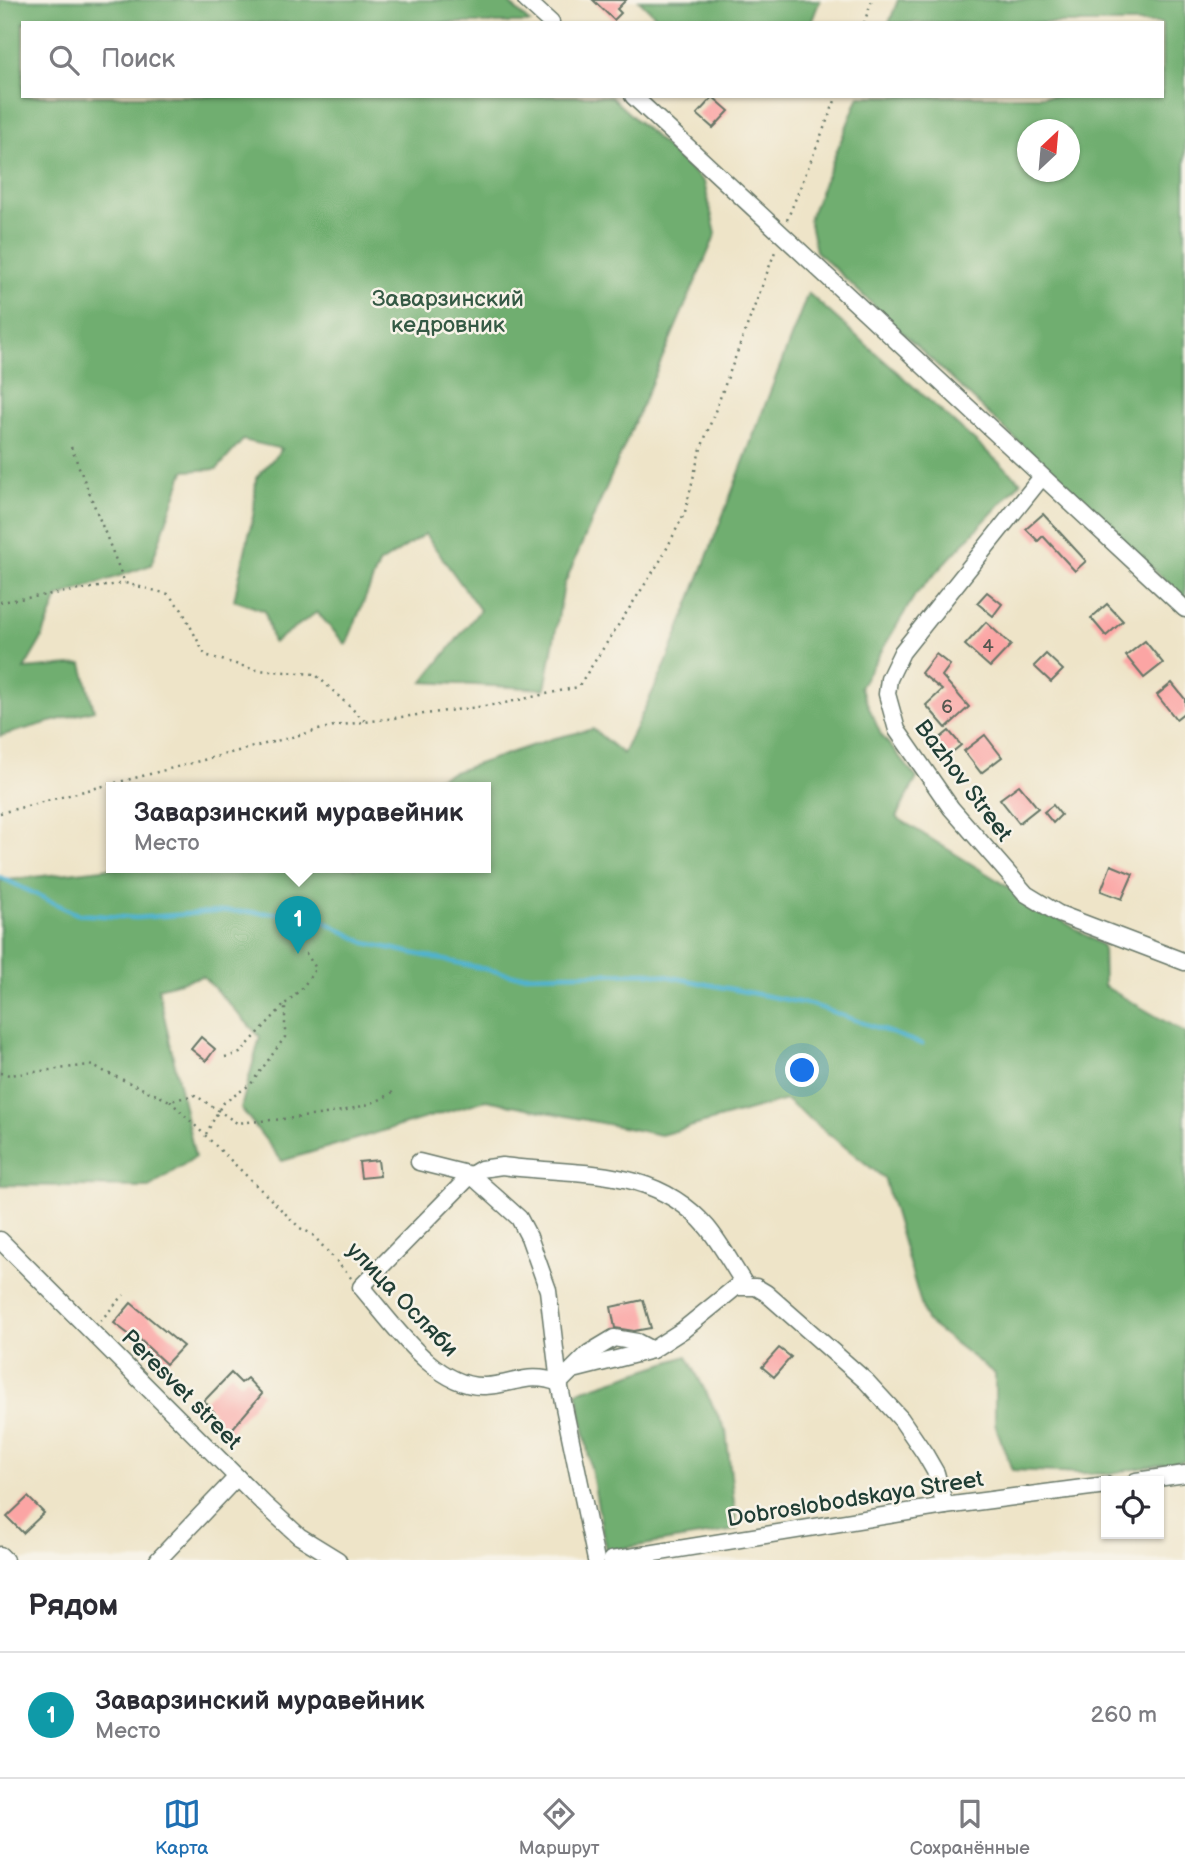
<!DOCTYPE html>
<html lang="ru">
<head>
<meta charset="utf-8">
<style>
  body { margin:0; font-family:"Balsamiq Sans",sans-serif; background:#f2f2f3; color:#2b2b33 }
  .controls { position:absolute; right:21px; bottom:21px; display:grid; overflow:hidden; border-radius:0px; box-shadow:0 2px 5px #0004 }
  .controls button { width:63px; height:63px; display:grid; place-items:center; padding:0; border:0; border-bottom:2px solid #e1e1e2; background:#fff; color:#2b2b33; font:35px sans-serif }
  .compass { position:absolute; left:1017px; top:119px; width:63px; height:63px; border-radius:50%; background:#fff; box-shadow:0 2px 5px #0004; rotate:26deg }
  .you { position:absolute; left:803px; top:1071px; width:24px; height:24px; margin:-18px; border:5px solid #fff; border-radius:50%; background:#1a73e8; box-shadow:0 0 0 10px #1a73e833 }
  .badge { display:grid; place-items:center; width:46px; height:46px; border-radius:50%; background:#1f6fb2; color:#fff; font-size:23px; font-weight:700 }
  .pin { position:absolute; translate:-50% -58px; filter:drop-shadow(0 2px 4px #0008) }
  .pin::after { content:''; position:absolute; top:37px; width:24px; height:21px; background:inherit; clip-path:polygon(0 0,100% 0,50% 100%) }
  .popup { position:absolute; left:106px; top:782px; width:385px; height:91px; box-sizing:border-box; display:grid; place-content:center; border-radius:0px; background:#fff; filter:drop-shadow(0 2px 5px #0005); font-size:23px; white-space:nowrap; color:#7c7c81 }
  .popup b { font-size:26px; color:#2b2b33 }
  .popup::after { content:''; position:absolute; left:50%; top:100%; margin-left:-14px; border:14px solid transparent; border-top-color:#fff }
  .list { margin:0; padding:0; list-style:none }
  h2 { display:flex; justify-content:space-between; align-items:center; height:91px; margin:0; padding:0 28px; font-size:30px }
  h2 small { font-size:23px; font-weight:400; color:#7c7c81 }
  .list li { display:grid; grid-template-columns:46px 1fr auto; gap:21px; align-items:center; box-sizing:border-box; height:126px; padding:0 28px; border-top:2px solid #e1e1e2 }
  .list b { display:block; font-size:26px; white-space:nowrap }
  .list p { margin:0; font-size:23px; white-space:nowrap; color:#7c7c81 }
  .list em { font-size:23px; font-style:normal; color:#7c7c81 }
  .icon { flex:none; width:38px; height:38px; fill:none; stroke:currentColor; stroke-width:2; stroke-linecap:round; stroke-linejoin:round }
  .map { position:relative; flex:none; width:1185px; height:1560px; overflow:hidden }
  .search { position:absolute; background:#fff; box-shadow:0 2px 5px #0004; left:21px; right:21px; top:21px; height:77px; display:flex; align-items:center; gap:18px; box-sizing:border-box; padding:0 24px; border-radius:0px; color:#7c7c81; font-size:26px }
  .sheet { height:217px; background:#fff }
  nav { display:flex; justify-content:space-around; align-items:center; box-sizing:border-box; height:98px; border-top:2px solid #e1e1e2; background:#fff; font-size:19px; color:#7c7c81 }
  nav a { display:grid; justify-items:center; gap:4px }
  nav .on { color:#1f6fb2 }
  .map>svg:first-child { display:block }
</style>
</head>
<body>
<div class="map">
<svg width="1185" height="1560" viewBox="0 0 1185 1560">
  <rect width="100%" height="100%" fill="#f7f3e8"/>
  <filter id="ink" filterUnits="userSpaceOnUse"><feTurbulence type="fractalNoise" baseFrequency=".0143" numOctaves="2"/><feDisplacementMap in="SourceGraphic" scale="14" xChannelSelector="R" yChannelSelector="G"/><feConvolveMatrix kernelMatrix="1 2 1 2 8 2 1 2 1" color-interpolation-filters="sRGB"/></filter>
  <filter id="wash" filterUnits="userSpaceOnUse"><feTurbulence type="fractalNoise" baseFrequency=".00686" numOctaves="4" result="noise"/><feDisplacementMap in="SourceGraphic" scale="28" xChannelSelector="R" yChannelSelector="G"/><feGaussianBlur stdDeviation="1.57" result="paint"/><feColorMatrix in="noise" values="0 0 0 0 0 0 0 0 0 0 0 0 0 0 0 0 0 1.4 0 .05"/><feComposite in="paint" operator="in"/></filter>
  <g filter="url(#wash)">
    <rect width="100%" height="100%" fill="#eee4c8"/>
    <g fill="#6fae70" stroke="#477652" stroke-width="2" fill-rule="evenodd">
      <path d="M0 0H506L530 23H23V96H610L704 182 716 234 564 585 545 689 423 682 480 610 425 534 379 564 346 645 317 612 273 643 265 611 234 600 254 512 256 478 282 449 243 440 217 469 184 471 151 565 58 597 41 640 24 669 82 664 94 710 0 736Z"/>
      <path d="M639 0H820L811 23H663Z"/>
      <path d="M898 0H1185V599L816 251 809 219 859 96H1162V23H889ZM1028 130H1070V172H1028Z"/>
      <path d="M808 293 1021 482 915 595 860 687 881 735 917 778 896 817 1103 946 1104 986 1185 1033V1461L1105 1474 1012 1470 995 1424V1374L926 1321 884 1178 786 1100 661 1135 486 1100 282 1161 241 1108 260 1037 203 976 158 988 195 1157 149 1187 0 1185V881L111 868H485V788H407L551 739 593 729 623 754 666 664Z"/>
      <path d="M687 1356 726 1431 737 1530 606 1551 577 1392Z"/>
    </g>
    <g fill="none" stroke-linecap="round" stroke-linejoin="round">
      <path stroke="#50b2cf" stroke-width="4.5" d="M0 877 77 914 136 918 227 911 312 915 366 943 513 975 650 973 813 1005 922 1044"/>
    </g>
    <g id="blocks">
      <g fill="#fba5a4">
        <path d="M593 0H626L617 9 621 13 614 20Z"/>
        <path d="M713 97 729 111 713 128 697 114Z"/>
        <path d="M1043 514 1086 561 1075 571 1043 536 1038 541 1026 529Z"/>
        <path d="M987 592 1002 604 993 616 977 603Z"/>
        <path d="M1107 604 1123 621 1106 636 1091 618Z"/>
        <path d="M986 622 1011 645 990 667 965 645Z"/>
        <path d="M1145 641 1163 663 1144 678 1126 656Z"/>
        <path d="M936 654 950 665 942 676 969 707 946 728 926 705 942 690 921 673Z"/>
        <path d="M1046 654 1063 670 1051 682 1034 666Z"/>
        <path d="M1172 683 1185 699V712L1176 719 1157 695Z"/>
        <path d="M949 731 961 745 945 758 933 744Z"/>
        <path d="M985 735 1002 757 981 773 964 751Z"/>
        <path d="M1019 785 1038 808 1019 823 1000 799Z"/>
        <path d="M1053 805 1061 815 1053 823 1044 812Z"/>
        <path d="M1111 865 1133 874 1122 899 1101 891Z"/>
        <path d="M201 1037 215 1049 206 1061 191 1049Z"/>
        <path d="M378 1160 380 1176 361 1178 359 1162Z"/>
        <path d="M643 1300 651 1328 634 1331 615 1328 611 1307Z"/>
        <path d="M131 1303 183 1346 166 1364 137 1337 135 1339 114 1323Z"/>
        <path d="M779 1348 791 1357 774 1377 762 1367Z"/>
        <path d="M231 1373 241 1383 247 1378 262 1394 227 1435 209 1417 214 1412 204 1401Z"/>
        <path d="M28 1497 44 1513 23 1533 7 1517Z"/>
      </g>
    </g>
  </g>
  <g filter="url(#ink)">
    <use href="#blocks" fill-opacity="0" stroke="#677768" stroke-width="2"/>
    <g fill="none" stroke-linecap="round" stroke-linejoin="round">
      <defs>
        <g id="minor">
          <path d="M526 0 551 23"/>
          <path d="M633 96 1185 609"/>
          <path d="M1041 478 902 652 889 679 887 694 897 730 951 808 1026 894 1059 914 1185 962"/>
          <path d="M419 1162 471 1175 519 1218 529 1237 548 1290 559 1383 596 1560"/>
          <path d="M0 1240 264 1504 299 1536 338 1560"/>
          <path d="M652 1350 637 1342 614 1338 589 1353 559 1383C528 1371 514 1385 485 1386 435 1389 391 1321 361 1287L471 1175 481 1169 502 1166C577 1176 653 1164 707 1227 722 1245 733 1267 746 1286"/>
          <path d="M573 1370 652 1350 683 1330 736 1287H756L766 1293 866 1381 901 1419 925 1454 936 1473 945 1506"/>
          <path d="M1136 1481 1185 1474"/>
          <path d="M0 1555 5 1560"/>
          <path d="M158 1560 237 1477"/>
          <path d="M611 1560 945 1506 1106 1485"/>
        </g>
      </defs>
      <use href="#minor" stroke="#677768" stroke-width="19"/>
      <g stroke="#677768" stroke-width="2.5" stroke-dasharray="2 5" stroke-linecap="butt">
        <path d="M864 23 872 0"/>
        <path d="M787 220 837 96"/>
        <path d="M71 447 125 583 168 594 182 610 205 655 256 670 315 674 366 722"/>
        <path d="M0 602 125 583"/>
        <path d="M0 813 334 726 500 704 578 687 662 558 685 512 699 454 776 249"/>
        <path d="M225 1057 240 1053 285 1004"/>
        <path d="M0 1073 10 1075 90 1065 170 1101 195 1095 237 1123C277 1119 363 1116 394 1091"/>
        <path d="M170 1101 300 1228 312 1234 352 1279"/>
        <path d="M206 1134 222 1104 251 1084 285 1037V1004L303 987 316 968 305 952"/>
        <path d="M100 1321 124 1295"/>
      </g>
      <use href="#minor" stroke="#fff" stroke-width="16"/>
    </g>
  </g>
  <g text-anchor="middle" stroke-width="5" stroke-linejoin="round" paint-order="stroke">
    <g font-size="19" fill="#565750">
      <text x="988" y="652">4</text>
      <text x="947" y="713">6</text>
    </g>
    <g font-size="23" fill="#345944" stroke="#f7f3e8">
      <text x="448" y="306">Заварзинский<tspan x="448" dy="26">кедровник</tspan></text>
    </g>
    <g font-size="23" fill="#1f3d34" stroke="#f7f3e8">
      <text transform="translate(964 780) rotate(53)" y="8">Bazhov Street</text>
      <text transform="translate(403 1299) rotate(46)" y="8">улица Осляби</text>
      <text transform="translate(182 1389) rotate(45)" y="8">Peresvet street</text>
      <text transform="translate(855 1498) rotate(-9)" y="8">Dobroslobodskaya Street</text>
    </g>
  </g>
</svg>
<div class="controls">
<button><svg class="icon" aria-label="locate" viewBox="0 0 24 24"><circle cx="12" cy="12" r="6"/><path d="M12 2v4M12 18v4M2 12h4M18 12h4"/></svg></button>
</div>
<svg class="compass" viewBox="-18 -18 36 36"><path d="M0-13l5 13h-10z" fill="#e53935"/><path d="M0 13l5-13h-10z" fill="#7c7c81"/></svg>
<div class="you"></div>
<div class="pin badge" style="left:298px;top:954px;background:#0f9aa8">1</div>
<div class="popup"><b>Заварзинский муравейник</b>Место</div>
<div class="search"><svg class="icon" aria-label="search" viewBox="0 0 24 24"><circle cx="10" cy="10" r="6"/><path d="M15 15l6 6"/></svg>Поиск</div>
</div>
<section class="sheet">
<h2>Рядом<small></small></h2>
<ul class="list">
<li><span class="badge" style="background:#0f9aa8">1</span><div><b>Заварзинский муравейник</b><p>Место</p></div><em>260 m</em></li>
</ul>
</section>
<nav>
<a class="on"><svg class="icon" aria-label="map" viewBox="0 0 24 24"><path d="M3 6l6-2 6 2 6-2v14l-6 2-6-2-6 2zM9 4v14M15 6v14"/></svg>Карта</a>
<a><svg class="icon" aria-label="directions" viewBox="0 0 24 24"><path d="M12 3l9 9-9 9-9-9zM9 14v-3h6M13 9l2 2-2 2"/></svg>Маршрут</a>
<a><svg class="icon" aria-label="saved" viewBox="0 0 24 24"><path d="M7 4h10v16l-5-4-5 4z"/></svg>Сохранённые</a>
</nav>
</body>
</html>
